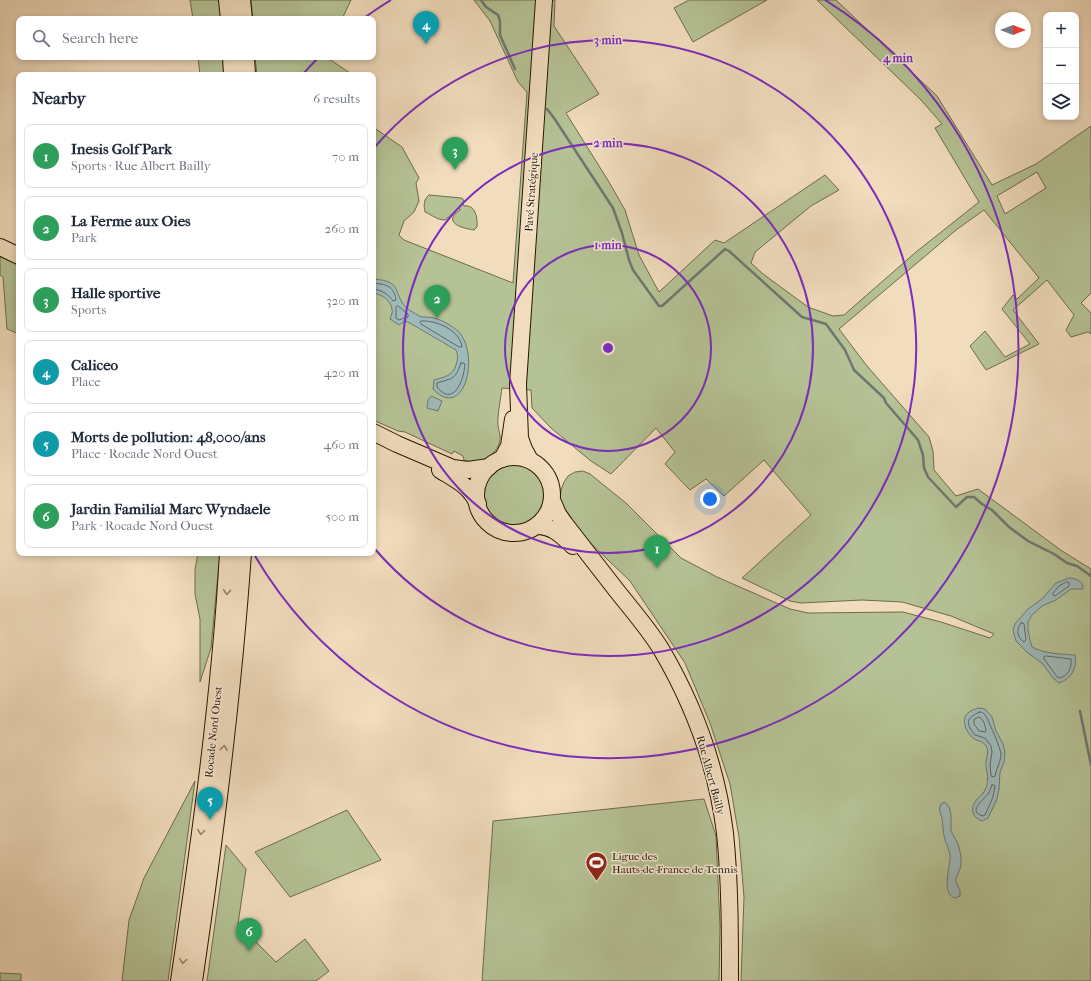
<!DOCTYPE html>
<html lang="en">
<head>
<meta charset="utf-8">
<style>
  body { margin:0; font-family:"IM FELL French Canon",serif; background:#f2f2f3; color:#1f2937 }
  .controls { position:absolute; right:12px; top:12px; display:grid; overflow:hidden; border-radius:8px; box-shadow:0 2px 6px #0003 }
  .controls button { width:36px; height:36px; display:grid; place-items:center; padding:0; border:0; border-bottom:1px solid #e0e1e3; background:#fff; color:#1f2937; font:20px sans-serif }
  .compass { position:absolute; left:995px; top:12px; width:36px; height:36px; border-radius:50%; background:#fff; box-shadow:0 2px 6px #0003; rotate:90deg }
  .you { position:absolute; left:710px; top:499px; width:14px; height:14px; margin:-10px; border:3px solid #fff; border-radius:50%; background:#1a73e8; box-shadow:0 0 0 6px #1a73e833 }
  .badge { display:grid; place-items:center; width:26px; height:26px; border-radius:50%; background:#8f2418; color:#fff; font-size:13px; font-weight:700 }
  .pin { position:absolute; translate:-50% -33px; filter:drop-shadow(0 1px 2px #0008) }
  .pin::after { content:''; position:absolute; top:21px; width:14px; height:12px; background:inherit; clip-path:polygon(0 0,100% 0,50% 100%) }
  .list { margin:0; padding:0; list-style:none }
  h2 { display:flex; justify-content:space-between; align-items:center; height:52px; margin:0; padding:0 16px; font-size:17px }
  h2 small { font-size:13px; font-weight:400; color:#747a83 }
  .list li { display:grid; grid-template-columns:26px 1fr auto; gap:12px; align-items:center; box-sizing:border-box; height:64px; margin:0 8px 8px; padding:0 8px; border:1px solid #e0e1e3; border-radius:8px }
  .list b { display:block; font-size:15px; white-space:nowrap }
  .list p { margin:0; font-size:13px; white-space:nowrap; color:#747a83 }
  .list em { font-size:13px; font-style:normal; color:#747a83 }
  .icon { flex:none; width:22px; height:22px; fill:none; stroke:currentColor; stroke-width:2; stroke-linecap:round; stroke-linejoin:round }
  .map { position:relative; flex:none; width:1091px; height:981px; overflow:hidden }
  .search { position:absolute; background:#fff; box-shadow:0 2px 6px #0003; left:16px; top:16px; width:360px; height:44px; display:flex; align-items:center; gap:10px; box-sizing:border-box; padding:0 14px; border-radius:8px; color:#747a83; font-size:15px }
  .panel { position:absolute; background:#fff; box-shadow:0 2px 6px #0003; left:16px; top:72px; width:360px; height:484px; border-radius:8px }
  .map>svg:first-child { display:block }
</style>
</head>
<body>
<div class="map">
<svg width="1091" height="981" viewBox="0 0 1091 981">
  <rect width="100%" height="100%" fill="#f1dcbd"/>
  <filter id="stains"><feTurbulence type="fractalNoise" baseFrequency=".005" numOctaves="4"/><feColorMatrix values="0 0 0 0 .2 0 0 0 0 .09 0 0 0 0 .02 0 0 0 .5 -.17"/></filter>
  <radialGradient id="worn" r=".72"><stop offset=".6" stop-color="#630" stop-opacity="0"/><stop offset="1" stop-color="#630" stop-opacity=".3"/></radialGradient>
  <g fill="#b5c295" stroke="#6e6b4a" fill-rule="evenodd">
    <path d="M190 0H219L221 19H193Z"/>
    <path d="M251 0H351L342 19H253Z"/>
    <path d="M474 0H555L554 26 599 94 566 113 609 182 625 210 639 255 659 292 715 240 724 243 825 175 839 190 811 206 755 252 751 263 763 274 808 307 833 316 844 315 916 252 979 202 935 128 942 124 921 100 817 0H836L937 96 992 185 1036 164 1091 126V293L1081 303 1091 313V334L1088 332 1071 337 1066 330 1074 315 1047 280 1013 310 1039 344 986 370 970 346 985 331 1005 357 1030 344 1002 309 1013 295 1017 299 1039 278 984 210 956 230 839 329 867 366 929 437 933 451 934 470 956 496 978 489 1062 551 1091 569V981H741L744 897 739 837 730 784 710 723 685 663 630 581 585 538 563 510 560 500 561 490 564 482 568 476 575 472 583 471 590 474 626 503 681 558 717 577 790 609 808 613 903 612 941 622 990 638 994 634 951 616 902 602 862 600 801 603 790 601 742 578 811 515 764 460 724 496 706 479 690 490 665 464 675 452 656 428 611 474 591 461 551 428 532 408 531 390 502 388C501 397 497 416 498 425 498 430 501 435 500 440 497 456 478 466 464 460L463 456 454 451 452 454 405 432 398 431 373 420V127L402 147 419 178 416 183 419 201 414 212 404 221 399 235 404 240 513 283 527 92 518 82 490 21ZM1037 172 1046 188 1005 214 997 196Z"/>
    <path d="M689 0H767L693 42 674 8Z"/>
    <path d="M198 57H223L224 75H200Z"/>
    <path d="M255 57H326L353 75H257Z"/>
    <path d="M429 195 461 198 463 199 464 202 463 204 464 206C475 204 478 218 477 227L474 230C468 229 450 226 453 217 454 214 458 212 460 210L459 208 445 220C437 220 432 215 425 212 424 206 423 200 429 195Z"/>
    <path d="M0 254 19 264V334L7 329 3 277 0 275Z"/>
    <circle cx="514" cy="495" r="30"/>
    <path d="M198 553H220L211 648 200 682V619L195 594V570Z"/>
    <path d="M195 781 168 981H122L129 920 144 878Z"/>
    <path d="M704 799 716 836 720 926 719 981H482L493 821Z"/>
    <path d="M347 810 381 860 290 897 255 852Z"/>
    <path d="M226 845 246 869 238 924 276 962 305 939 329 971 316 981H207Z"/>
    <path d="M0 973 21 974V981H0Z"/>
  </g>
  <g fill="#9eb9ba" stroke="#6e7770">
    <path d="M373 279C406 281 391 296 409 310 413 312 418 316 422 317 426 317 430 317 434 318 442 320 452 326 458 331 481 355 464 422 433 389L434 380C444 377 453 376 456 365 458 359 458 355 456 350L408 322 405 321 399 325 390 319C391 316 393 312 392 309 391 300 381 294 373 293Z"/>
    <path d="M431 396 442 401 438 411 427 408 428 400Z"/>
    <path d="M1069 578C1075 578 1084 581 1083 589H1071L1056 600 1042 606 1032 615 1028 622V630L1030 640 1032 647C1045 654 1061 654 1075 655 1077 669 1072 678 1059 683L1053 678 1043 664 1028 653 1016 641 1013 630 1015 624 1028 609 1042 599 1056 583Z"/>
    <path d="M978 708 985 709 992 717 996 731 1003 744 1005 752 1004 762 1000 772 999 789 997 799 988 818 982 821C973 818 970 809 975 802 978 797 983 795 985 790 988 785 988 778 987 772 986 769 986 766 986 763 986 758 989 752 987 748 984 740 978 742 973 738 967 733 960 720 968 713 970 711 975 709 978 708Z"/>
    <path d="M945 802 949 807 951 814V831L958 844 961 856V866L956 879V882L960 890V896L955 898C940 893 951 867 950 855 949 850 947 845 945 840 943 833 943 826 942 819 941 813 938 810 941 804Z"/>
  </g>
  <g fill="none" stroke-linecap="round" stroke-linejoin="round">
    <g stroke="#62665d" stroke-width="1">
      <path d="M373 283C386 284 394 286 396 300L393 301C388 294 382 290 373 289"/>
      <path d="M398 306 408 314V317L404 318 399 320 396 318V307Z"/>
      <path d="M421 321C436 320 460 330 462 347H459L421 324 420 323Z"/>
      <path d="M461 363H463L465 364C464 379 454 408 437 387V383C453 378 455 380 461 363Z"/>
      <path d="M1067 582 1069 583V586L1055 596 1053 595V593L1059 586Z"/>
      <path d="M1021 623H1023L1024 624 1026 640 1024 642C1017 638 1016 629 1021 623Z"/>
      <path d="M1046 656 1071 659C1072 668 1068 677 1058 678L1044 659V657Z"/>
      <path d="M980 712C983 713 983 712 985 715 988 718 1001 750 1001 754 1001 762 996 769 995 776L994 777 991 776 990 765 992 752 991 746 985 738 975 735C965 723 966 718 980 712Z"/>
      <path d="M979 717C984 719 985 726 986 730L985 732 979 731 974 724V720Z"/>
      <path d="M992 785H994L995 786 993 797 985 815 983 816C967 812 983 800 988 794 990 791 991 788 992 785Z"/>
    </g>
    <g stroke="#6e7770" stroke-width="2.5">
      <path d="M481 0 486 7 498 15 500 21V35L515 69"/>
      <path d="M547 109 554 118 613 208 622 233 629 260 633 270 659 306H662L725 249 729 251 802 317 826 324 845 350 854 370 884 398 886 403 918 440 923 455 924 468 928 477 956 507 967 497H974L982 504 992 510 1009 527 1028 541 1054 554 1067 563 1077 566 1091 576"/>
      <path d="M1080 711 1091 765"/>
    </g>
    <defs>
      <g id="major">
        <path d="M0 247 19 256"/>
        <path d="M373 432 397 444 453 468 468 470 489 467"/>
        <circle cx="514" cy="495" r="38"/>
        <path d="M502 459 509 446 513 419"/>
        <path d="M530 460 524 449 520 438 518 384 544 0"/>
        <path d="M440 470C456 480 470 486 478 504"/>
        <path d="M552 500 558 514 565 524C582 546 600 569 617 591 632 610 648 628 661 649 694 705 717 769 725 833 730 882 730 932 730 981"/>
        <path d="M536 526C552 525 562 536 573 546"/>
      </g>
      <g id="highway">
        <path d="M228 0 230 19"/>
        <path d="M241 0 243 19"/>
        <path d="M232 57 233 75"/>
        <path d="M245 57 246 75"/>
        <path d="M180 981C201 839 221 696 229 553"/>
        <path d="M193 981C214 839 232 696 242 553"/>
      </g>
    </defs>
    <use href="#major" stroke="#261400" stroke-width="18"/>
    <use href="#highway" stroke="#261400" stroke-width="20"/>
    <use href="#major" stroke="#f1dcbd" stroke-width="16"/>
    <use href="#highway" stroke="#f1dcbd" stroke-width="18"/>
  </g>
  <defs><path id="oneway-chevron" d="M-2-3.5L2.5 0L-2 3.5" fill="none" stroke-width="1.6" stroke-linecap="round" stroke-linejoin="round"/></defs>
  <g stroke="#968268">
    <use href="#oneway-chevron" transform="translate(227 592) rotate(95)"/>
    <use href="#oneway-chevron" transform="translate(224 748) rotate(-83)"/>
    <use href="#oneway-chevron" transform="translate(201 832) rotate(98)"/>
    <use href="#oneway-chevron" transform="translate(183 961) rotate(98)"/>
  </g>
  <g fill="none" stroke="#7b2cbf" stroke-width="2">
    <circle cx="608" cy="348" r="103"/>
    <circle cx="608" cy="348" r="205"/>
    <path d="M374 148A308 308 0 1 1 374 548"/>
    <path d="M303 74A410 410 0 0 1 318 58M364 18A410 410 0 0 1 391 0M825 0A410 410 0 1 1 255 556"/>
  </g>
  <defs>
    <symbol id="stadium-pin" viewBox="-11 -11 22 30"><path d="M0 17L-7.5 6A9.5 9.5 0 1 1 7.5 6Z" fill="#8f2418" stroke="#f6e8d4"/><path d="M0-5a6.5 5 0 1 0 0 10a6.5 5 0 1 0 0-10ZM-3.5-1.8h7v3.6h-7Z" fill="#fff"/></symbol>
  </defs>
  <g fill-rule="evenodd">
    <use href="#stadium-pin" x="584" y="850" width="25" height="34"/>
  </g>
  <g text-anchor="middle" stroke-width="3" stroke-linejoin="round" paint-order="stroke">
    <g font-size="11" fill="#261400" stroke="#f6e8d4">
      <text transform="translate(531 192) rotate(-86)" y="4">Pavé Stratégique</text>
      <text transform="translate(213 732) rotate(-84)" y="4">Rocade Nord Ouest</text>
      <text transform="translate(711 775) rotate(75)" y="4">Rue Albert Bailly</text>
    </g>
    <g font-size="11" fill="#261400" stroke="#f6e8d4" text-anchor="start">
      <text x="612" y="860">Ligue des<tspan x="612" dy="13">Hauts-de-France de Tennis</tspan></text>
    </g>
  </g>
  <circle cx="608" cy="348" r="6" fill="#7b2cbf" stroke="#f6e8d4" stroke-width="2"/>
  <g font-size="12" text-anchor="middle" font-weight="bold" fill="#7b2cbf" stroke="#f6e8d4" stroke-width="3" stroke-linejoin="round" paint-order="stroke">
    <text x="608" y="44">3 min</text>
    <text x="898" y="62">4 min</text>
    <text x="608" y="147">2 min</text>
    <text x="608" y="249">1 min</text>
  </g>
  <rect width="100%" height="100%" filter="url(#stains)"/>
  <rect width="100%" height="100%" fill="url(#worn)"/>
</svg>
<div class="controls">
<button>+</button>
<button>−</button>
<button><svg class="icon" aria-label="layers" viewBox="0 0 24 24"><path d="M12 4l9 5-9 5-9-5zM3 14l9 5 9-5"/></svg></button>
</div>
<svg class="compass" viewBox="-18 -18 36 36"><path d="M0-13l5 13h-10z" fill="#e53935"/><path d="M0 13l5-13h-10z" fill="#747a83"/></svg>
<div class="you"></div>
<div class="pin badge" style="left:657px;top:568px;background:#2e9e5b">1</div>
<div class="pin badge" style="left:437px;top:318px;background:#2e9e5b">2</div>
<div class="pin badge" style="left:455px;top:170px;background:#2e9e5b">3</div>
<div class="pin badge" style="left:426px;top:44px;background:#0f9aa8">4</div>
<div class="pin badge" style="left:210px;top:820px;background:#0f9aa8">5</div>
<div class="pin badge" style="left:249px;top:951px;background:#2e9e5b">6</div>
<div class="search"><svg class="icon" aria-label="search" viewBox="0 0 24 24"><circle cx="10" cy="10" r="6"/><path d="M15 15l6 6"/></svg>Search here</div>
<section class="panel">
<h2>Nearby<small>6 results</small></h2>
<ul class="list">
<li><span class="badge" style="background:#2e9e5b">1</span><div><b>Inesis Golf Park</b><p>Sports · Rue Albert Bailly</p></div><em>70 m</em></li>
<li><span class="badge" style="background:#2e9e5b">2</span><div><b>La Ferme aux Oies</b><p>Park</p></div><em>260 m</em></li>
<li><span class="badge" style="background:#2e9e5b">3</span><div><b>Halle sportive</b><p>Sports</p></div><em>320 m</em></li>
<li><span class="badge" style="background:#0f9aa8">4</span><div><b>Caliceo</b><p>Place</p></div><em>420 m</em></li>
<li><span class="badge" style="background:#0f9aa8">5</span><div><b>Morts de pollution: 48,000/ans</b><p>Place · Rocade Nord Ouest</p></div><em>460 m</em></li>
<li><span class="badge" style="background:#2e9e5b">6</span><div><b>Jardin Familial Marc Wyndaele</b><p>Park · Rocade Nord Ouest</p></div><em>500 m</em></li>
</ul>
</section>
</div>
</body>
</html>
